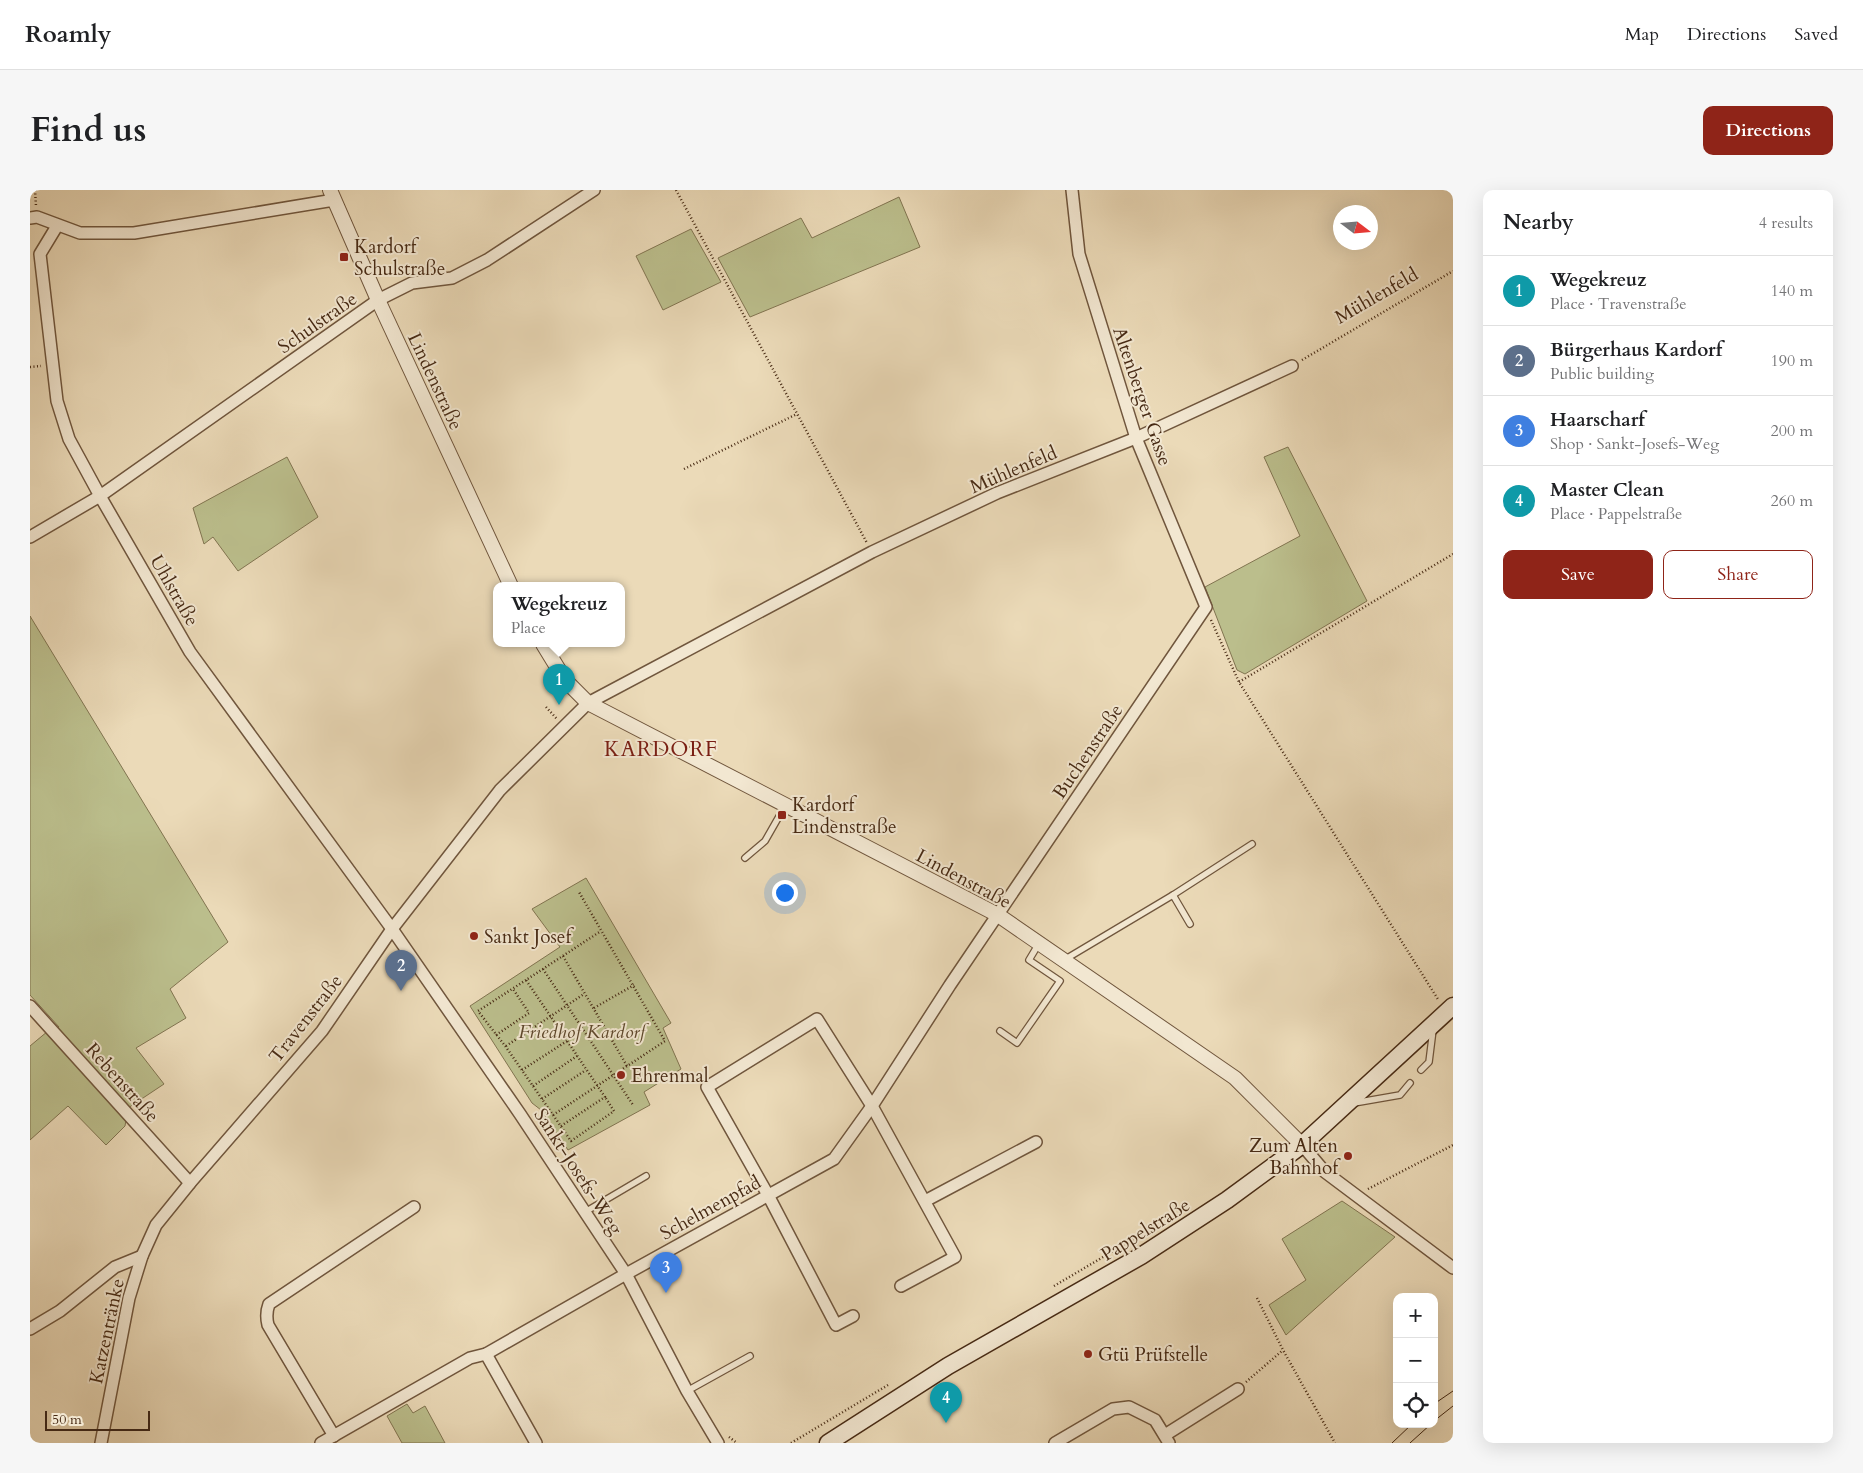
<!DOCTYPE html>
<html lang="en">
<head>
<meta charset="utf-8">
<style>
  body { margin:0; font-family:Cardo,serif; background:#f6f6f6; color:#202124 }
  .controls { position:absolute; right:15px; bottom:15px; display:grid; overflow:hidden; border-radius:10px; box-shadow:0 5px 20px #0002 }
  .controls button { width:45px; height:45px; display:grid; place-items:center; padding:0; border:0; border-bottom:1px solid #e0e0e0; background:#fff; color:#202124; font:25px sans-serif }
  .compass { position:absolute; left:1303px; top:15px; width:45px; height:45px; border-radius:50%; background:#fff; box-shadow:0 5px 20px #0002; rotate:106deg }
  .scale { position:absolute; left:15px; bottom:12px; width:105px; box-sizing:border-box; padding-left:5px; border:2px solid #472a14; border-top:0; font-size:14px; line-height:18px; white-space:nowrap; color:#472a14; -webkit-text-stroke:4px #f2e7d1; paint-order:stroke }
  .you { position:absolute; left:754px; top:702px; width:18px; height:18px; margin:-12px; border:4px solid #fff; border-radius:50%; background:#1a73e8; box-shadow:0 0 0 8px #1a73e833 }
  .badge { display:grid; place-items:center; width:32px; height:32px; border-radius:50%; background:#8f2418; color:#fff; font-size:16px; font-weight:700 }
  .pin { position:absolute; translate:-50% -41px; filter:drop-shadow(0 1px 2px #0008) }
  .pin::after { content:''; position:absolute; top:26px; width:18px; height:15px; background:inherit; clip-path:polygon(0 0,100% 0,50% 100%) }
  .popup { position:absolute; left:463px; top:392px; width:132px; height:65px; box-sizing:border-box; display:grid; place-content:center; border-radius:10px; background:#fff; filter:drop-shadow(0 1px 4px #0005); font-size:16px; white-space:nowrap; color:#757577 }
  .popup b { font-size:19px; color:#202124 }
  .popup::after { content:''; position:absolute; left:50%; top:100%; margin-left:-10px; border:10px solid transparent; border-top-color:#fff }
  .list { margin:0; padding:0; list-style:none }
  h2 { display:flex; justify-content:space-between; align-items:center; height:65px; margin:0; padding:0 20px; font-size:21px }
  h2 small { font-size:16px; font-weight:400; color:#757577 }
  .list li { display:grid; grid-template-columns:32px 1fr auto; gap:15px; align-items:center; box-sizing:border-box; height:70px; padding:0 20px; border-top:1px solid #e0e0e0 }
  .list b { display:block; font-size:19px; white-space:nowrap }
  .list p { margin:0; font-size:16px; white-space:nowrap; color:#757577 }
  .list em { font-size:16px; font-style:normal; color:#757577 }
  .actions { display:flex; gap:10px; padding:15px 20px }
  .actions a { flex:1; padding:11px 0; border:1px solid #8f2418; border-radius:10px; text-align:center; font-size:18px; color:#8f2418 }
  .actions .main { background:#8f2418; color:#fff }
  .icon { flex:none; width:28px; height:28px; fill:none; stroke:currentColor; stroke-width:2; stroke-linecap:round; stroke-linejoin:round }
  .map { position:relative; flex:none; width:1423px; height:1253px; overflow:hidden; border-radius:10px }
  header { display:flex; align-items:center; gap:30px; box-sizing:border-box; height:70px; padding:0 25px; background:#fff; border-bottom:1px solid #e0e0e0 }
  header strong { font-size:24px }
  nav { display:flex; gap:28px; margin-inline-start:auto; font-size:18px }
  .intro { display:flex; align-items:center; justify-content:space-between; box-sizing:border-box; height:120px; padding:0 30px }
  h1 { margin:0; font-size:35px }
  .button { padding:12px 22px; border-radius:10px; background:#8f2418; color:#fff; font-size:18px; font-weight:700 }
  main { display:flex; gap:30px; padding:0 30px }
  aside { flex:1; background:#fff; border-radius:10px; box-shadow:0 5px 20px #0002 }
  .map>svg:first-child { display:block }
</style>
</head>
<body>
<header>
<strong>Roamly</strong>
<nav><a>Map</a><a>Directions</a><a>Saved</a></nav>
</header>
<div class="intro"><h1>Find us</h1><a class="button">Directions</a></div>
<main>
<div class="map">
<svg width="1423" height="1253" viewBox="0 0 1423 1253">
  <rect width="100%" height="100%" fill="#ebdab8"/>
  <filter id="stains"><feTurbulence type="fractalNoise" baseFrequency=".004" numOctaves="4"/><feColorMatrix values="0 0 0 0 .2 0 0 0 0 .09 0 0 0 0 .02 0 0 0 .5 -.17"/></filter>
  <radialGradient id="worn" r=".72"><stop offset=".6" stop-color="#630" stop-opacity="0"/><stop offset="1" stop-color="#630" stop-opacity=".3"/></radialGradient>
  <g fill="#bbbe8c" stroke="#817450">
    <path d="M869 7 890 57 720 127 688 68 771 28 782 48Z"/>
    <path d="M661 39 691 92 633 120 606 66Z"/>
    <path d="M1258 257 1337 411 1215 484 1207 480 1175 397 1270 346 1234 267Z"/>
    <path d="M257 267 288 327 208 381 183 347 174 354 163 318Z"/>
    <path d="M0 426 198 752 140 799 156 828 106 858 134 894 98 918 95 936 76 955 38 916 0 950V856L18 841 29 837 0 805Z"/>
    <path d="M556 688 641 833 633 838 651 879 614 902 620 915 538 960 511 920 502 913 440 816 530 757 502 719Z"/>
    <path d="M1312 1011 1365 1047 1256 1145 1239 1115 1276 1090 1252 1049Z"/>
    <path d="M377 1214 383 1223 395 1216 415 1253H372L357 1226Z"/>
  </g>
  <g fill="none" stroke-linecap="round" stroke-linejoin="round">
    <defs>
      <g id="service">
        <path d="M715 668 735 651 755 616"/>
        <path d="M1143 705 1160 734"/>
        <path d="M1034 770 1143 705 1222 654"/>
        <path d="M970 841 987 853 1030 791 999 770 1008 755"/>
        <path d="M1391 880 1399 872 1403 840"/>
        <path d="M1324 913 1370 905 1380 893"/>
        <path d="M555 1022 616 986"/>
        <path d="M657 1201 720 1166"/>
      </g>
      <g id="minor">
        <path d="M0 28 7 27 50 43H104L304 10"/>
        <path d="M27 36 10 64 27 211 39 249 70 306 160 462 362 739 490 924 596 1084 657 1201 688 1253"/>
        <path d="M0 347 70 306 348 110 382 93 422 88 457 70 564 0"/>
        <path d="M0 816 160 993"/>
        <path d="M1272 955 1295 982 1423 1078"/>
        <path d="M895 1011 1006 952"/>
        <path d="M823 1126 806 1135 738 1005 677 897 787 829 842 916 925 1067 871 1096"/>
        <path d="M0 1139 30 1121 85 1077 112 1066"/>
        <path d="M456 1164 506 1253"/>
        <path d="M1135 1245 1208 1199"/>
        <path d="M304 1246 238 1135C236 1127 236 1122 239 1114L384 1017"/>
        <path d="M71 1253 99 1108 112 1066 126 1035 160 993 292 841 362 739 470 600 558 513 842 362 967 303 1106 248 1262 176"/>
        <path d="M291 1253 440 1168 456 1164 596 1084 804 969 842 916 920 795 1176 417 1106 248 1049 64 1042 0"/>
        <path d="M1025 1253 1083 1219 1099 1217 1125 1230 1139 1253"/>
      </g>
      <g id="tertiary">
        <path d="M300 0 348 110 481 396"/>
        <path d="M513 454 535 490 558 513 968 725 1205 888 1272 955"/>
      </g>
      <path id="secondary" d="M798 1253 918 1176 1111 1066 1197 1010 1272 955 1423 816"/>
    </defs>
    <use href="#service" stroke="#70563d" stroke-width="8"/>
    <use href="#minor" stroke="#70563d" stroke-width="14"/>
    <use href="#tertiary" stroke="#70563d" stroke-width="16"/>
    <use href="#secondary" stroke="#472a14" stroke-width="19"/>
    <g stroke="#472a14" stroke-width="2.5" stroke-dasharray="1 2.5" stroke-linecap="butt">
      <path d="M5 0 6 16"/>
      <path d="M646 0 837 353"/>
      <path d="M1272 170 1423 81"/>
      <path d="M0 177 11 176"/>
      <path d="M654 279 767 224"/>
      <path d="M1181 430 1209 492 1409 811"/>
      <path d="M1209 492 1423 364"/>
      <path d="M516 517 527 529"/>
      <path d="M533 766 597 876"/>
      <path d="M513 779 603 915"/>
      <path d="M496 790 448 821 476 857 541 951 584 921 575 907"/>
      <path d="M564 818 604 795"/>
      <path d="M466 845 499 823 483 799"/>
      <path d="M476 856 554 804"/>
      <path d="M492 880 537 851"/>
      <path d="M503 896 547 866"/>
      <path d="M512 909 556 880"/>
      <path d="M523 925 635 851 549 702"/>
      <path d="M531 936 575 907 496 790 571 741"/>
      <path d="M1338 999 1423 955"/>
      <path d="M1024 1096 1129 1034"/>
      <path d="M1227 1108 1253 1160 1305 1253"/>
      <path d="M1216 1192 1253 1160"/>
      <path d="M699 1247 707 1253"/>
      <path d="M761 1253 858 1195"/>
    </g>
    <use href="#service" stroke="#f2e7d1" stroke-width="5.5"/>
    <use href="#minor" stroke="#f2e7d1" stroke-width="11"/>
    <use href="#tertiary" stroke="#f2e7d1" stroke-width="14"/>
    <use href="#secondary" stroke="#f2e7d1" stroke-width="16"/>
    <g stroke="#472a14" stroke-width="1">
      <path d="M1404 1214 1423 1201"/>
      <path d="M1404 1231 1423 1216"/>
      <path d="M1362 1253 1382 1234"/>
      <path d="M1380 1253 1401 1234"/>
    </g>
  </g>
  <g fill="#8f2418" stroke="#f2e7d1" stroke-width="2">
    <rect x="309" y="62" width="10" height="10" rx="2.5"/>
    <rect x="747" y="620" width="10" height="10" rx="2.5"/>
    <circle cx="444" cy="746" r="5"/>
    <circle cx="591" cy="885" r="5"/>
    <circle cx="1318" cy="966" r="5"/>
    <circle cx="1058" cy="1164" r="5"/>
  </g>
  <g text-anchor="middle" stroke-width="4" stroke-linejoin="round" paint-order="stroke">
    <g font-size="19" fill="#472a14" stroke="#f2e7d1" text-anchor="start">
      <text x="324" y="63">Kardorf<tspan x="324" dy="22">Schulstraße</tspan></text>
      <text x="762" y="621">Kardorf<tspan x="762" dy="22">Lindenstraße</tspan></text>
      <text x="454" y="753">Sankt Josef</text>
      <text x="601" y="892">Ehrenmal</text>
      <text x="1308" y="962" text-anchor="end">Zum Alten<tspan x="1308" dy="22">Bahnhof</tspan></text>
      <text x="1068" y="1171">Gtü Prüfstelle</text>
    </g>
    <g font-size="19" fill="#472a14" stroke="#f2e7d1">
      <text transform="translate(1346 105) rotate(-30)" y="7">Mühlenfeld</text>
      <text transform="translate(287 132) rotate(-35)" y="7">Schulstraße</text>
      <text transform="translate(406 191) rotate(65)" y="7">Lindenstraße</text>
      <text transform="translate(1113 206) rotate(71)" y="7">Altenberger Gasse</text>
      <text transform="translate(983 279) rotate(-23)" y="7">Mühlenfeld</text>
      <text transform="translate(145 400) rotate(60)" y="7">Uhlstraße</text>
      <text transform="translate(1057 561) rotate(-56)" y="7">Buchenstraße</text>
      <text transform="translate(934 688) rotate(28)" y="7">Lindenstraße</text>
      <text transform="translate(275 828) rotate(-52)" y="7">Travenstraße</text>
      <text transform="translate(93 892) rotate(48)" y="7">Rebenstraße</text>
      <text transform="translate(549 981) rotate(57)" y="7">Sankt-Josefs-Weg</text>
      <text transform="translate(680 1017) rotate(-29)" y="7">Schelmenpfad</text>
      <text transform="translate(1115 1039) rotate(-32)" y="7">Pappelstraße</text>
      <text transform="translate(76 1141) rotate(-78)" y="7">Katzentränke</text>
    </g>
    <g font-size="19" font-style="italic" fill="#5e482c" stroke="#f2e7d1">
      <text x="552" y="848">Friedhof Kardorf</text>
    </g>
    <g font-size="21" letter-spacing="1" fill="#7a1f14" stroke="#f2e7d1">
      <text x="631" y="566">KARDORF</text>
    </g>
  </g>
  <rect width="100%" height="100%" filter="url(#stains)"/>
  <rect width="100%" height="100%" fill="url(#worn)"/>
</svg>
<div class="controls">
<button>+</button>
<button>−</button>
<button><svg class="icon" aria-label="locate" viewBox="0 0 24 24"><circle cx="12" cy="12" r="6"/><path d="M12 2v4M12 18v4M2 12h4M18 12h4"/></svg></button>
</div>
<svg class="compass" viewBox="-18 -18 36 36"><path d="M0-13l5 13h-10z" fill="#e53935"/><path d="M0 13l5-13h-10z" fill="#757577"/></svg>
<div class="scale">50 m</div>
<div class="you"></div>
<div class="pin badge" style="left:529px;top:515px;background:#0f9aa8">1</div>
<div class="popup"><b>Wegekreuz</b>Place</div>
<div class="pin badge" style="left:371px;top:801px;background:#5c6f8a">2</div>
<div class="pin badge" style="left:636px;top:1103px;background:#3f7fe0">3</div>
<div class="pin badge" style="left:916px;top:1233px;background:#0f9aa8">4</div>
</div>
<aside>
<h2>Nearby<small>4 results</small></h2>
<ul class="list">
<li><span class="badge" style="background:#0f9aa8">1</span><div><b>Wegekreuz</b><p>Place · Travenstraße</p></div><em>140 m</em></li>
<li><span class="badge" style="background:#5c6f8a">2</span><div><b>Bürgerhaus Kardorf</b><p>Public building</p></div><em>190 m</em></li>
<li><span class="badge" style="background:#3f7fe0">3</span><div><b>Haarscharf</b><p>Shop · Sankt-Josefs-Weg</p></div><em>200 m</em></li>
<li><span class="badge" style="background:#0f9aa8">4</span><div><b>Master Clean</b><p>Place · Pappelstraße</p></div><em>260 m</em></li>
</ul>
<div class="actions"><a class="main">Save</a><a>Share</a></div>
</aside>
</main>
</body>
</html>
